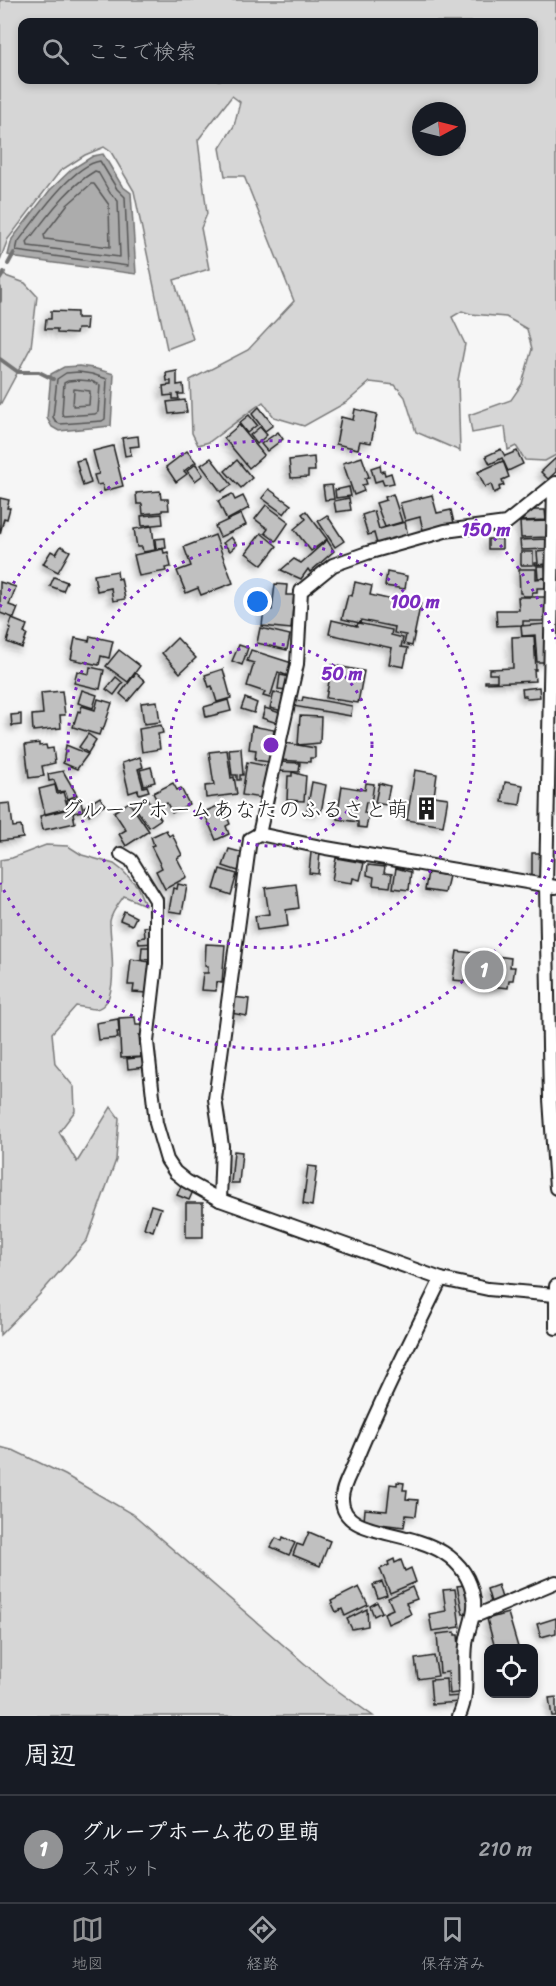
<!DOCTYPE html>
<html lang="ja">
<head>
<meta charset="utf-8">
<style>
  body { margin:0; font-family:Sriracha,"Klee One",sans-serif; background:#20242c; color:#f1f3f6 }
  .controls { position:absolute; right:18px; bottom:18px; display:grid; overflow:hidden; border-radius:12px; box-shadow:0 3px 9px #0003 }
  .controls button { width:54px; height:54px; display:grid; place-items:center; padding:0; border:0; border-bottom:2px solid #363941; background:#171b24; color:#f1f3f6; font:30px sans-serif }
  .compass { position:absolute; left:412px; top:102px; width:54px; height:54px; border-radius:50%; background:#171b24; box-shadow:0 3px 9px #0003; rotate:83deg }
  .you { position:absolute; left:258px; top:602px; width:21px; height:21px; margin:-15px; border:4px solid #fff; border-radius:50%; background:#1a73e8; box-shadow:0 0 0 9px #1a73e833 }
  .badge { display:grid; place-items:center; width:39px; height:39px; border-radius:50%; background:#919294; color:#fff; font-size:20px; font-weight:700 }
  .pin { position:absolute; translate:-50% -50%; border:3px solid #fff; box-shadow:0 2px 6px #0006 }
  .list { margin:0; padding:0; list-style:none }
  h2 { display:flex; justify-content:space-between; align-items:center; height:78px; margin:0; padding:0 24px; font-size:26px }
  h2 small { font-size:20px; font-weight:400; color:#9ea1a6 }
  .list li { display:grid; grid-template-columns:39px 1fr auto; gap:18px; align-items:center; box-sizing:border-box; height:108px; padding:0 24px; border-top:2px solid #363941 }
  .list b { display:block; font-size:22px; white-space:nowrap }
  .list p { margin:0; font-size:20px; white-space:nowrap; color:#9ea1a6 }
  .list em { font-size:20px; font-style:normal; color:#9ea1a6 }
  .icon { flex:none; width:33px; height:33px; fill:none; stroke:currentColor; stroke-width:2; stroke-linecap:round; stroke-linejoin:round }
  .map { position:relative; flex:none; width:556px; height:1716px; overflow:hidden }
  .search { position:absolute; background:#171b24; box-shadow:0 3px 9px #0003; left:18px; right:18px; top:18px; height:66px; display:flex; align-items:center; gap:15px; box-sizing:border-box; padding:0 21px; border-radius:12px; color:#9ea1a6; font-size:22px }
  .sheet { height:186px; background:#171b24 }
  nav { display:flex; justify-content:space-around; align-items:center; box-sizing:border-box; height:84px; border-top:2px solid #363941; background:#171b24; font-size:16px; color:#9ea1a6 }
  nav a { display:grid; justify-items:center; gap:3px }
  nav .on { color:#919294 }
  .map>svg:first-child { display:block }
</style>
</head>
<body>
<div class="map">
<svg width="556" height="1716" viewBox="0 0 556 1716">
  <defs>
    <filter id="shadow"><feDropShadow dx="-3.5" dy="3.5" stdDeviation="3" flood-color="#0004"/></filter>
  </defs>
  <rect width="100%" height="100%" fill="#f6f6f6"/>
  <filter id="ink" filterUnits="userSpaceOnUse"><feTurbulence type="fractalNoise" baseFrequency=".0167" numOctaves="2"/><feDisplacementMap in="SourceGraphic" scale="12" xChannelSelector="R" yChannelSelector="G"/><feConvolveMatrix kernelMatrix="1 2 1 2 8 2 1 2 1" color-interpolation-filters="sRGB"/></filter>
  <g filter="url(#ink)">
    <g fill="#d6d6d6" stroke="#797979" stroke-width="1.5" fill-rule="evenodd">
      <path d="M0 0H556V455L545 461 525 460 516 446 508 450 505 427 472 433 469 415 511 400 522 384 532 349 527 329 506 317 471 314 462 311 452 317 465 344 458 380 460 451 416 432 405 397 395 385 370 382 347 402 304 426 274 417 263 402 209 442 198 445 192 433 190 380 248 350 294 301 244 176H225L220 148 234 126 240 102 232 96 198 140 207 214 201 228 209 269 174 280 193 339 167 349 134 191 111 152 104 147 85 155 60 171 8 239 0 260ZM534 22V80H22V22ZM421 111H457V147H421Z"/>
      <path d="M0 274 25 283 37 296 31 347 0 405Z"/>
      <path d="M46 845 68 846 82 855 114 864 123 871 137 886 145 905 124 896C119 903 111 913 110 921 109 939 123 1006 95 1009 90 1009 82 1007 76 1006L52 1033 55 1064 74 1087 75 1111 59 1132 77 1162 111 1107 119 1118 116 1160 87 1240 41 1293 0 1335V860L12 858Z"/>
      <path d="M0 1447 15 1451 65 1475 132 1514 327 1683 373 1716H0Z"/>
    </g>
    <g fill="#acacac" stroke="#727272" stroke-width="1.5">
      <path d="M103 154 122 186 131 193 136 274 17 258 8 255 12 239 50 190 72 169 93 156Z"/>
      <path d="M79 366 93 368 114 374 111 426 59 431 52 427 47 418 51 374 64 367Z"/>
    </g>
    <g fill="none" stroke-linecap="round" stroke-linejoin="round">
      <g stroke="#565656" stroke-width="1.5">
        <path d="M100 161 117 189 125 197 128 266 16 251 18 242C35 220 72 165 100 161Z"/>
        <path d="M95 171 98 172 110 193 118 201 120 257 28 246 27 242C48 216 66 188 95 171Z"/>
        <path d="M91 184H94L109 205 110 247 45 239 44 235 67 205Z"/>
        <path d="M79 372 92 374 107 379 105 419 102 421 60 424 56 422 53 417 57 379 66 373Z"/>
        <path d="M79 380 91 381 100 385 98 412 95 414 63 416 62 413 64 383 68 381Z"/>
        <path d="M74 389 90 391 89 405 73 406Z"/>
      </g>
      <g stroke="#727272" stroke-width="4">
        <path d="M8 264 14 253"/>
        <path d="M0 279 4 272"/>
        <path d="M0 288V301"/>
        <path d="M0 359 18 372H39L53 379"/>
      </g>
    </g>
    <g fill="#c0c0c0" stroke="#1c1c1c" stroke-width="1.5" filter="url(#shadow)">
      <path d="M51 311 77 312V318H87L86 329H77L76 334 57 333V329H45L46 319H51Z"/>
      <path d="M177 371V385L183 384 184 394H178L179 399H173V395L164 396 163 386 171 385V381H167L166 373Z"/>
      <path d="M185 400 187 412 169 414 167 402Z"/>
      <path d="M259 407 273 425 265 431 252 414Z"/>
      <path d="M355 409 377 414 371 443 360 441 358 449 336 444 341 417 353 420Z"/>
      <path d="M249 415 257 425 247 433 239 423Z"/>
      <path d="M239 425 264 455 249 468 224 438Z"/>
      <path d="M260 427 267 435 257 444 250 435Z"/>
      <path d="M278 432 283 439 267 451 261 444Z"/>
      <path d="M138 436 139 446 130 447 131 455 125 456 122 438Z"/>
      <path d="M113 446 123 486 104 491 102 484 97 485 94 475 99 474 93 451Z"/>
      <path d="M501 449 505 456 517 451 523 464 508 471 502 458 490 464 486 456Z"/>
      <path d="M187 451 196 462 184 471 187 474 176 482 166 467Z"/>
      <path d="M314 457 315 471H308V477L291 478 289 460Z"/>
      <path d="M362 457 369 477 365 478 367 484 362 485 364 491 354 495 343 463Z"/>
      <path d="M211 458 232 485 221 492 201 465Z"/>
      <path d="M556 458V472L548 479 541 472Z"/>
      <path d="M84 459 91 483 83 486 76 461Z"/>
      <path d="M237 460 252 478 241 488 225 471Z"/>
      <path d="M503 461 509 477 502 480 504 485 499 487 500 490 494 493 491 484 485 487 478 472Z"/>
      <path d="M196 464 203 475 195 481 187 471Z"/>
      <path d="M380 465 381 472 384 471 385 475 391 473 394 483 384 485 382 480 375 482 371 468Z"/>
      <path d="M332 485 334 499 325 500 323 486Z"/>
      <path d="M349 487 351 496 336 498 335 490Z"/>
      <path d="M269 489 291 505 284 514 262 498Z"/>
      <path d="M160 491 161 499H168L169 510H162V512L143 514 142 504H137L136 493Z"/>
      <path d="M232 494 235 500 243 496 249 508 227 520 218 501Z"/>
      <path d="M393 494 402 522 385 527 376 503 386 500 385 497Z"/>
      <path d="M432 495 437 513 451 510 454 523 423 530 420 517 405 521 400 503Z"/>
      <path d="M0 498 9 500 7 508H10L7 519 4 518 0 534Z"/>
      <path d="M349 498 351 510 336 512 334 501Z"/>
      <path d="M266 505 289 522 276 541 265 533 268 529 255 519Z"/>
      <path d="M532 510H545L546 520 521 521Z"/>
      <path d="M306 511 327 539 311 551 294 529 306 519 302 514Z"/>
      <path d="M374 511 379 529 405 522 408 536 377 544 374 533 368 535 362 515Z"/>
      <path d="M162 514 163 524 142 526 141 516Z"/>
      <path d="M241 514 246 525 220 537 215 526Z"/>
      <path d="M327 515 344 541 335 547 318 521Z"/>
      <path d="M547 521V537L521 538 520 522Z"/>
      <path d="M152 526 155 550 143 552 142 547H137L134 529Z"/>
      <path d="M261 533 277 546 262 565 246 553Z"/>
      <path d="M215 535 233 583 201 595 198 588 186 593 177 571 191 566 184 547Z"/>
      <path d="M231 537 237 545 230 551 223 543Z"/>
      <path d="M165 538 166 548 156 549 155 539Z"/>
      <rect x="488" y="539" width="14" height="10"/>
      <path d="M547 539 548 549 521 550 520 540Z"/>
      <path d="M327 540 334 551 310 572 308 569 301 579 281 570 294 559 301 563Z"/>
      <path d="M61 546 70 551 58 572 43 564 51 551 56 554Z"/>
      <path d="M163 549 164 553 168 552 171 567 165 568 166 571 139 576 134 555Z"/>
      <path d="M546 551 547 564 535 565V563H538L537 552Z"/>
      <rect x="521" y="552" width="12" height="13"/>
      <path d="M537 566H545L546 578H538Z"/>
      <path d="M519 569H536V579L546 578V588H537V592H533L531 596H523L522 593H520Z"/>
      <path d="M117 571 118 579 121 578 125 599 113 601 111 588 97 591 94 575Z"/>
      <path d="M387 572 407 576 405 589 385 586Z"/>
      <path d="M54 577 67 582 63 591 50 586Z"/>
      <path d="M0 582 16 587 9 605 18 608 14 618 0 613Z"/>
      <path d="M355 582 372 586 370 595 415 605 416 601 421 602 412 646 404 644 406 635 394 633 395 627 361 620 360 623 342 619 348 595 352 596Z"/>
      <path d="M275 584 287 585 286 595H294L291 629 262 626 264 609 272 610Z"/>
      <path d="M518 597H545L546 621H523V625L497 626 496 610H519Z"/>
      <path d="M12 619 27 625 24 633 27 634 22 648 7 642 11 629 9 628Z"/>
      <path d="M332 620 357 626 358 623 392 630 391 635 403 638 401 647 408 648 404 667 389 664 392 648 329 634Z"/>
      <path d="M545 624 547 662H537L535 635 522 636 521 626Z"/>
      <path d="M260 628 290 635 287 650 257 643Z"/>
      <path d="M90 636 113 641 109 658 101 656 99 665 71 659 75 638 89 641Z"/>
      <path d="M534 636 536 670H534L535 681 485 683V681H497V674H489V669L513 668 512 637Z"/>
      <path d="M177 638 196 658 180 673 162 653Z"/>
      <path d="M239 645 248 648 242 665 232 661Z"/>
      <path d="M119 650 140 666 128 682 106 666Z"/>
      <path d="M251 650 292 663 288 676 278 672 270 698 263 696 265 692 247 686 254 663 247 661Z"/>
      <path d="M332 665 364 671 358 703 326 698Z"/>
      <path d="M90 667 104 670 100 689 74 683 77 671 89 674Z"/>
      <path d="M223 669 231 698 217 702 212 686 209 687 205 675Z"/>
      <path d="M136 673 145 681 128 701 120 694Z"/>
      <path d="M280 675 290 677 287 690 278 689Z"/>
      <path d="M116 677 123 683 114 695 106 689Z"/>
      <path d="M539 687 540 697 527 698 526 696H523L522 689Z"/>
      <path d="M82 690 97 695 93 708 78 703Z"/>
      <path d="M62 691 65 715H60L61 728 33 731 32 715 43 714 41 693Z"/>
      <path d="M274 692 287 696 283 711 270 708Z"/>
      <path d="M303 697 352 706 351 716 293 706 294 700 302 701Z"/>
      <path d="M245 698 257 703 254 713 241 709Z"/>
      <path d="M98 699 112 703 103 730 101 729 99 735 73 727 78 711 80 712 82 706 95 710Z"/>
      <path d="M228 700 231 711 206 717 204 707Z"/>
      <path d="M157 701 160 722 144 724 141 703Z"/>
      <path d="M265 708 280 713 277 723 262 718Z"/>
      <path d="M21 714V725L12 726 11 715Z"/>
      <path d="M300 716 321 717 320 743 298 745Z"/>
      <path d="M161 725 163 733 158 734 160 749 142 752 139 729Z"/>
      <path d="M252 726 274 730 269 762 255 760 256 750 249 749Z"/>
      <path d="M88 734 96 740 88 753 79 747Z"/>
      <path d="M280 742 315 748V758H310V762L279 760Z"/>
      <path d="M39 743V746L46 745 47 749 53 748 55 763 42 766 44 776 29 778 25 745Z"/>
      <path d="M66 745 88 754 77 769 63 763Z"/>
      <path d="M241 748 243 775H240V780H237V775H232L229 749Z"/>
      <path d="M227 750 231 778 234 777 237 794 206 798 205 786 214 785 209 752Z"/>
      <path d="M140 757 143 767 138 769 143 787 147 786 149 791 139 794 138 790 129 793 122 763Z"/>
      <path d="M247 762 267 766 261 798 242 795Z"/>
      <path d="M279 762 300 763 299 772 278 771Z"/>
      <path d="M151 767 155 782 144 785 140 770Z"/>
      <path d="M415 770 437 774 434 796 448 798 443 826 407 820Z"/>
      <path d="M63 771 77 795 68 799 65 791 58 792 54 780 49 781 48 774Z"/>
      <path d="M292 772 306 776 304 801 287 800 288 776H292Z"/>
      <path d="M312 782 326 785 321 813 307 811Z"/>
      <path d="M505 782 523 785 520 805 502 802Z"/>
      <path d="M173 783 177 790 181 788 189 804 172 813 167 803 160 806 153 793Z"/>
      <path d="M366 783 374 784 371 803 366 802 364 813 369 814 366 828 358 827V822L337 819 342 786 365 790Z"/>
      <path d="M379 783 390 786 386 805 375 803Z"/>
      <path d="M55 785 57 794 63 792 68 808 45 814 39 789Z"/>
      <path d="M80 797 83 811 73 813 75 823 43 830 40 816 69 809 67 800Z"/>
      <path d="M100 797 105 805 89 815 84 807Z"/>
      <path d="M146 797 161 819 149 827 134 806Z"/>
      <path d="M129 802 149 831 126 846 119 834 126 830 114 812Z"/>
      <path d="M10 803 13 827 21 826 23 838 0 841V804Z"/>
      <path d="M222 804 230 824 226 826 229 834 216 840 204 812Z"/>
      <path d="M166 830 169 836 172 834 182 855 177 858 187 877 165 889 156 871 162 868 151 846 154 845 151 837Z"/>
      <path d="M229 849 244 853 238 871 223 866Z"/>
      <path d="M311 852 320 853 318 874 309 873Z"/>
      <rect x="532" y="853" width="11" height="27"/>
      <path d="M336 858 364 863 360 880 353 878 352 883 332 880Z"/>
      <path d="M368 865 385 867 384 873 392 874 390 887 373 885 374 877 367 875Z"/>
      <path d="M396 868 411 872 409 890 393 888Z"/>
      <path d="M220 869 237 874 231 895 214 889Z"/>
      <path d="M428 872 449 876 445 893 425 890Z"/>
      <path d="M178 884 187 886 182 913 169 911 173 888 177 889Z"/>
      <path d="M296 884 299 908 286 910 288 926 257 930 255 916 269 914 265 888Z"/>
      <path d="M124 911 136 917 132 925 120 920Z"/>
      <path d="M153 926 155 943 139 944 138 938 145 937 144 927Z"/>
      <path d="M206 944 225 945 222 983 217 982 216 991 201 990 203 973H208V966H205Z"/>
      <path d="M142 947H153L152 960 141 959Z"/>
      <path d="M457 951 511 958 510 967H515L513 980H509L508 988 481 985 483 973 475 972 474 982 453 980Z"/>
      <path d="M131 959 150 962 147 993 133 992 134 985H128Z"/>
      <path d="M233 997 249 999 247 1016 231 1013Z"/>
      <path d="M135 1017 136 1025H141L142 1035H139L141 1057 121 1058 119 1018Z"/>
      <path d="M118 1019 119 1032H117L118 1038 98 1040 96 1023Z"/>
      <path d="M145 1057 146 1067 128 1069 127 1059Z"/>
      <path d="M234 1151 242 1152 239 1183H231Z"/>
      <path d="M308 1166 317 1167 312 1206 303 1204Z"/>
      <path d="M182 1184 194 1189 189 1200 177 1195Z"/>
      <rect x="186" y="1203" width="17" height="34"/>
      <path d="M151 1205 161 1208 153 1231 144 1228Z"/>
      <path d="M397 1482 404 1483 403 1490H407L406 1499 418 1500 416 1516 406 1515 404 1527 364 1522 365 1509 387 1511 390 1484 397 1485Z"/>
      <path d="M309 1532 330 1541 320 1566 293 1555 297 1544 303 1546Z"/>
      <path d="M283 1537 295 1543 289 1555 271 1547 276 1538 282 1541Z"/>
      <path d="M394 1559 395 1563 401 1560 405 1571 411 1568 416 1582 390 1593 380 1569 389 1565 388 1562Z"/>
      <path d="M382 1582 387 1595 378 1598 373 1585Z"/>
      <path d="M464 1585 470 1612 463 1614 457 1586Z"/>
      <path d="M498 1585 502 1598 491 1602 487 1589Z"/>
      <path d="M359 1587 368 1605 345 1616 342 1609 336 1612 331 1601Z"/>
      <path d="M412 1587 417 1599 406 1603 411 1614 388 1624 384 1613 393 1609 388 1598Z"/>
      <path d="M455 1589 460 1627 432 1631 429 1614 446 1611 443 1590Z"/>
      <path d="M377 1602 382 1612 374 1616 370 1606Z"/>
      <path d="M367 1609 368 1626 352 1629 347 1619Z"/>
      <path d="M508 1613 518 1647 495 1648 487 1619Z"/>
      <path d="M556 1618V1633L541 1637 537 1624Z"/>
      <path d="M455 1632V1635H458L463 1692 450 1694 448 1672 440 1673 437 1634Z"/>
      <path d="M434 1656 438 1676 418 1679 415 1659Z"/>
      <path d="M446 1679 447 1697 460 1696V1702L432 1704 430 1680Z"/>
      <path d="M556 1697V1716H552L549 1698Z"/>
    </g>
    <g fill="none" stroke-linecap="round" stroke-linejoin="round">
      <defs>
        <g id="minor">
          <path d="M554 486 546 886 550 1099 556 1188"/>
          <path d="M259 834 297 664 301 591 333 565 367 553 445 531 506 523 556 483"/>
          <path d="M121 854 131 860 156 900V964L147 1042 156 1123 167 1160 175 1172 186 1181 220 1200 441 1279 488 1289 555 1295"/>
          <path d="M220 1200 222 1146 215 1099 250 839 259 834 326 848 556 887"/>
          <path d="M441 1279C412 1339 381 1398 356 1460 352 1471 342 1486 342 1498 340 1552 461 1514 474 1600 476 1615 467 1630 466 1645 463 1670 470 1692 459 1716"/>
          <path d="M556 1286V1328"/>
          <path d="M473 1615 480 1614 556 1582"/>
        </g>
      </defs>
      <use href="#minor" stroke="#1c1c1c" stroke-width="16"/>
      <use href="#minor" stroke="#fff" stroke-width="12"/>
    </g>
  </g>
  <g fill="none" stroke="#7b2cbf" stroke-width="3" stroke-dasharray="3 6">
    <circle cx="271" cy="745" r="101"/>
    <circle cx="271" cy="745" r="203"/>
    <path d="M556 851A304 304 0 0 1 0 883M0 607A304 304 0 0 1 556 639"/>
  </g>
  <defs>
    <symbol id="building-bare" viewBox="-9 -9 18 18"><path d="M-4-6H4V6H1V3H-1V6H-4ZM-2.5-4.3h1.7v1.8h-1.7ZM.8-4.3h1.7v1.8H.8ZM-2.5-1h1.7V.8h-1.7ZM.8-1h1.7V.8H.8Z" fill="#1c1c1c" stroke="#fff" stroke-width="2.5" paint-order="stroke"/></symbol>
  </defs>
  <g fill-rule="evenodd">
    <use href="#building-bare" x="410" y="792" width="33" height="33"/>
  </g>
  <g text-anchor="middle" stroke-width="4.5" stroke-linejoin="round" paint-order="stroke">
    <g font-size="22" fill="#1c1c1c" stroke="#fff" text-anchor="end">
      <text x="409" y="817">グループホームあなたのふるさと萌</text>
    </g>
  </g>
  <circle cx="271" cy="745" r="9" fill="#7b2cbf" stroke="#fff" stroke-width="3"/>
  <g font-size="18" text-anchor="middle" font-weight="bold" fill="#7b2cbf" stroke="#fff" stroke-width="4.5" stroke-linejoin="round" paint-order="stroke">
    <text x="486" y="536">150 m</text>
    <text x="415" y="608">100 m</text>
    <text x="342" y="680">50 m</text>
  </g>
</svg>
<div class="controls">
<button><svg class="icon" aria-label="locate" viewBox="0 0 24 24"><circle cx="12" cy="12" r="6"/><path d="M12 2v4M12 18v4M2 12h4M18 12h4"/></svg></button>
</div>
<svg class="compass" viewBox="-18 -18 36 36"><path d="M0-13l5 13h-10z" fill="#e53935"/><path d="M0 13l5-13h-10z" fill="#9ea1a6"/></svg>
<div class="you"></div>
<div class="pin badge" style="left:484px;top:970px">1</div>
<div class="search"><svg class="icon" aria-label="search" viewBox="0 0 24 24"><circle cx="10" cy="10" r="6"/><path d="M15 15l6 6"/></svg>ここで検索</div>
</div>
<section class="sheet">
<h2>周辺<small></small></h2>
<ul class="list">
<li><span class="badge">1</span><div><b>グループホーム花の里萌</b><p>スポット</p></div><em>210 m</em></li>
</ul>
</section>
<nav>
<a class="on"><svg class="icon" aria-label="map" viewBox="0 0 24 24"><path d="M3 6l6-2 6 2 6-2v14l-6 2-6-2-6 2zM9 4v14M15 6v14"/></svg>地図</a>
<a><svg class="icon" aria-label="directions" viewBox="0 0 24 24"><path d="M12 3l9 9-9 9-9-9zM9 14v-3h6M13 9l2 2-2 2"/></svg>経路</a>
<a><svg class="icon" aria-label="saved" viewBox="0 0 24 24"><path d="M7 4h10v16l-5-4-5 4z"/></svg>保存済み</a>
</nav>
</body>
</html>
